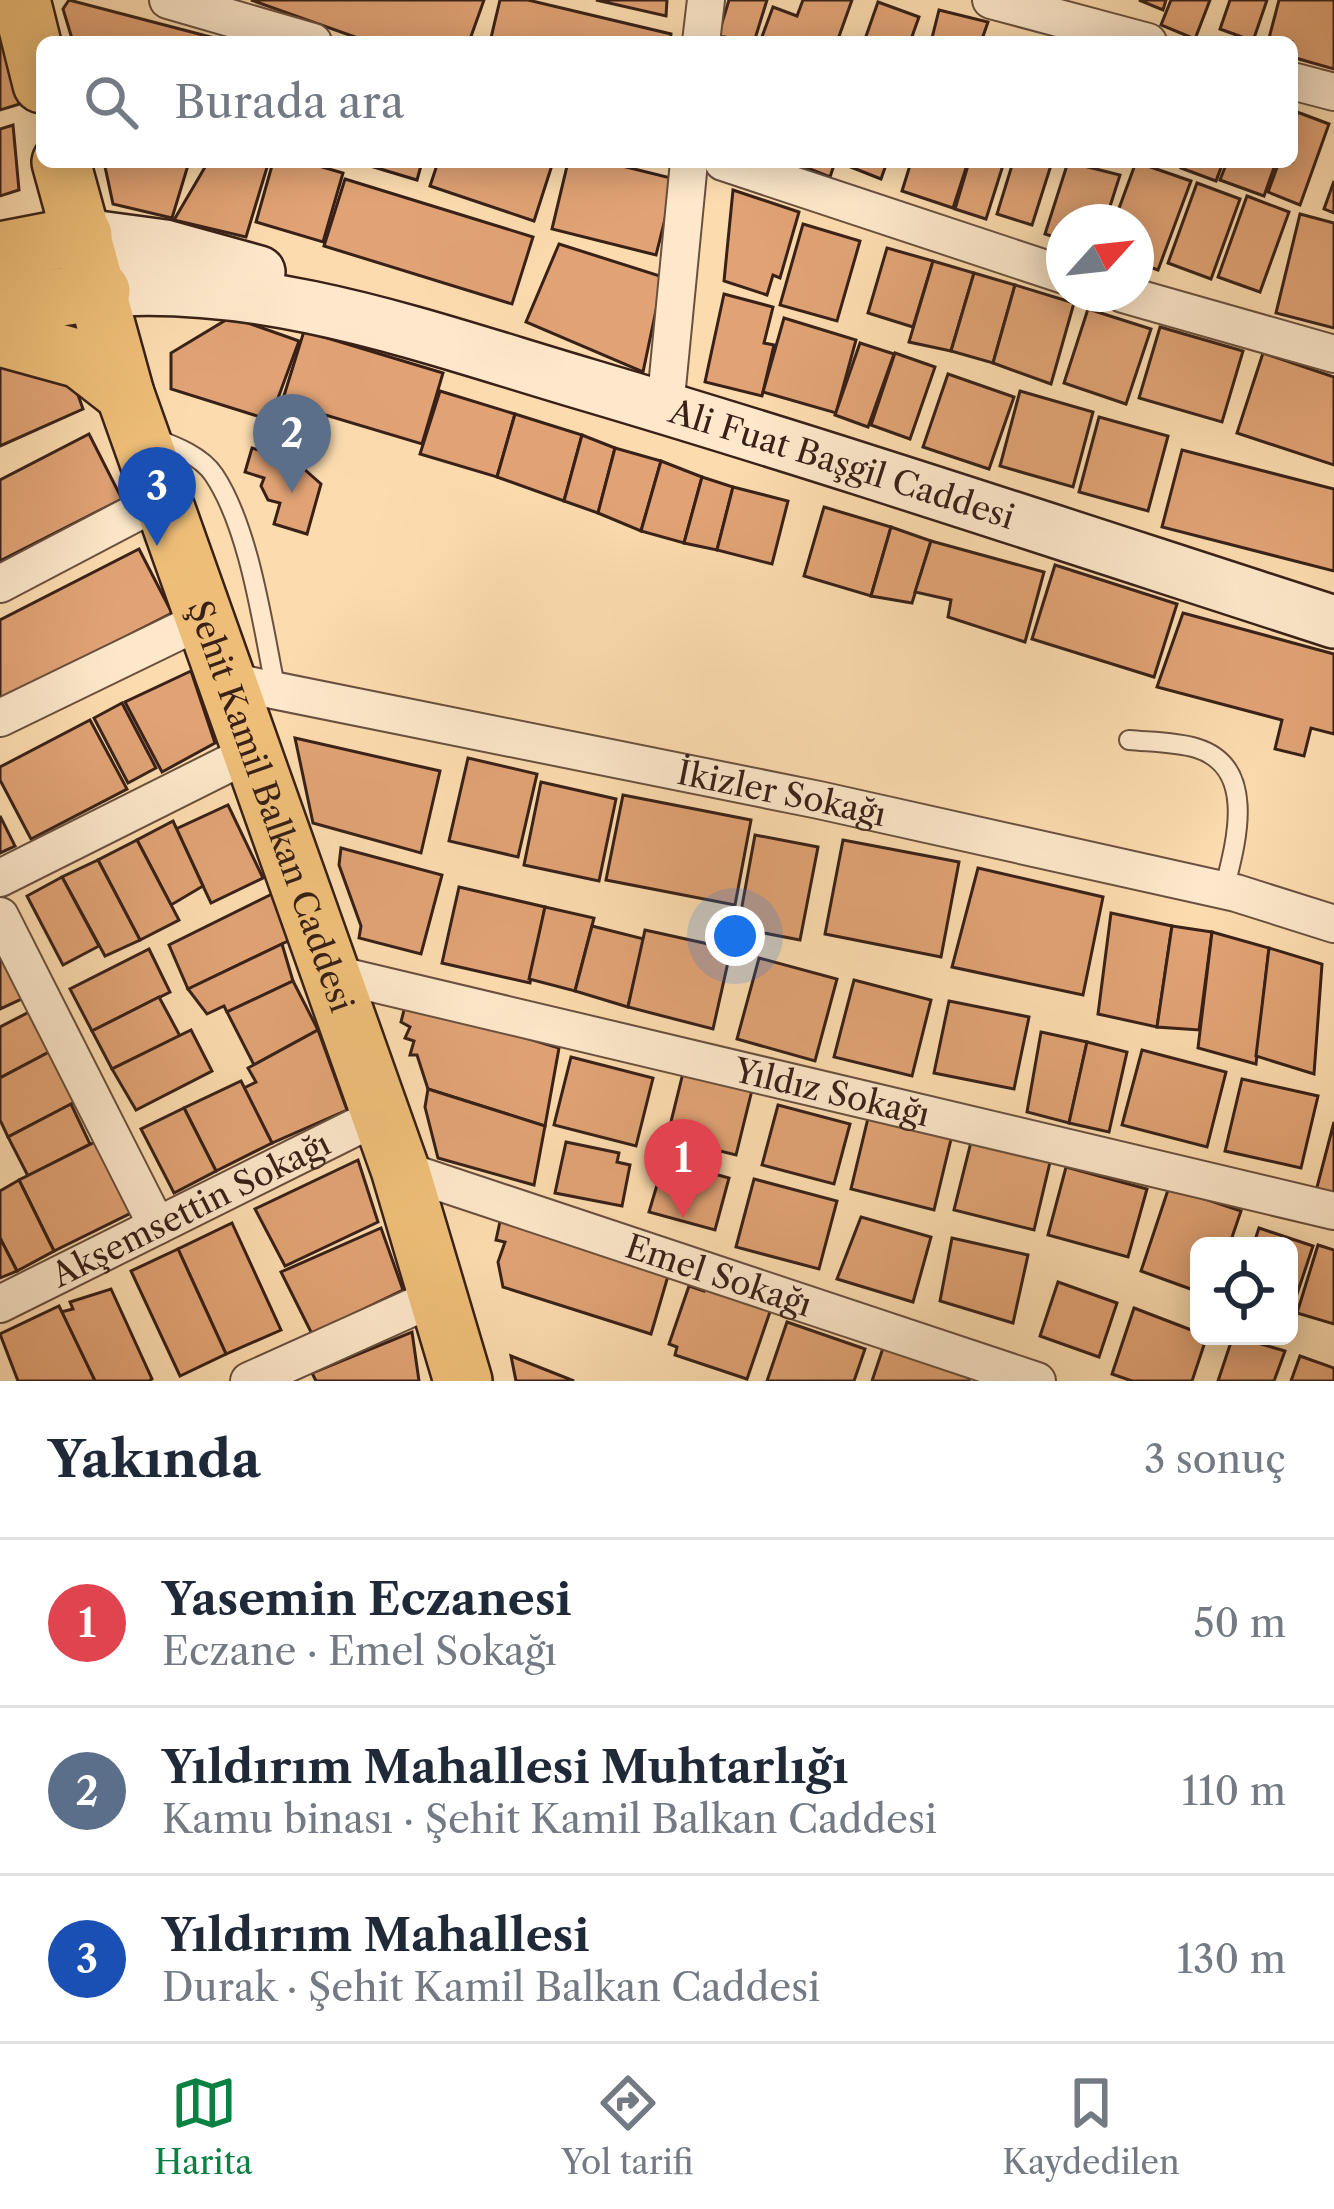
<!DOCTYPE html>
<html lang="tr">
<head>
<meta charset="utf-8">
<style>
  body { margin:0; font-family:"Libre Caslon Text",serif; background:#f2f2f3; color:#1f2937 }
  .controls { position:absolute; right:36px; bottom:36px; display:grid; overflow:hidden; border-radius:18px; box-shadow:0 6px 30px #0003 }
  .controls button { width:108px; height:108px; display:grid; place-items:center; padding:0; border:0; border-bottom:3px solid #e0e1e3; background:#fff; color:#1f2937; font:60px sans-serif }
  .compass { position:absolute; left:1046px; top:204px; width:108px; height:108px; border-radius:50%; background:#fff; box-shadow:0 6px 30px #0003; rotate:63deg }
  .you { position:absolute; left:735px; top:936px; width:42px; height:42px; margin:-30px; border:9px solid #fff; border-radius:50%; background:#1a73e8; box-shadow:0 0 0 18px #1a73e833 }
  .badge { display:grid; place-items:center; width:78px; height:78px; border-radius:50%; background:#0b8043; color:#fff; font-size:39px; font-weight:700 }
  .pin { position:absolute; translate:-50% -99px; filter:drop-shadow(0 3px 6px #0008) }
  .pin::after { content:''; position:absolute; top:63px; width:42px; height:36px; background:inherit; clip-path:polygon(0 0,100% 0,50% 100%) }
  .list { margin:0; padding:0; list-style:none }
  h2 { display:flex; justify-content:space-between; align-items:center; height:156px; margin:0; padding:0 48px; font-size:51px }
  h2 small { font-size:39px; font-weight:400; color:#747a83 }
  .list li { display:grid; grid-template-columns:78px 1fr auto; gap:36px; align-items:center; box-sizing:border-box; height:168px; padding:0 48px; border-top:3px solid #e0e1e3 }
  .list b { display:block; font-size:45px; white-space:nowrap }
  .list p { margin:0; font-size:39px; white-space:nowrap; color:#747a83 }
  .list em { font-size:39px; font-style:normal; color:#747a83 }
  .icon { flex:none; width:66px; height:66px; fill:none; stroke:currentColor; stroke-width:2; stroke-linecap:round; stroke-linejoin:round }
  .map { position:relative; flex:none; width:1334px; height:1381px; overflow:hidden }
  .search { position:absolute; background:#fff; box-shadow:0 6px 30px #0003; left:36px; right:36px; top:36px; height:132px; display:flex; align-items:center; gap:30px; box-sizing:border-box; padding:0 42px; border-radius:18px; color:#747a83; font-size:45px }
  .sheet { height:660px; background:#fff }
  nav { display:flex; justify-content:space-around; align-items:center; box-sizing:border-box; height:168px; border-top:3px solid #e0e1e3; background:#fff; font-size:33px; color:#747a83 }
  nav a { display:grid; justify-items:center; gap:6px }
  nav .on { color:#0b8043 }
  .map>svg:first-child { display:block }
</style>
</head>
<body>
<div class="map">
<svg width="1334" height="1381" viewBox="0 0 1334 1381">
  <rect width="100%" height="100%" fill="#fcdcaf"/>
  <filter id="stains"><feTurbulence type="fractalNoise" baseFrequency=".00167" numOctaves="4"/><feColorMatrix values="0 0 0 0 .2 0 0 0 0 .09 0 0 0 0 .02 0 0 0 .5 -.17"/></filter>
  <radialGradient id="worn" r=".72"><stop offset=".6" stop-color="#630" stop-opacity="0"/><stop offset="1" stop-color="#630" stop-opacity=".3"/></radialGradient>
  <g fill="#e1a375" stroke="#392118" stroke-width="3">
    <path d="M69 0 222 40 73 42 63 9Z"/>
    <path d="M251 0H484L469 42H369Z"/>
    <path d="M500 0H528L671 34 670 42H490Z"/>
    <path d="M596 0H667L666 16Z"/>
    <path d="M729 0H767L754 42 718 36Z"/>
    <path d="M803 0H852L837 42H760L773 7 797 16Z"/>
    <path d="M1139 0H1166L1163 10Z"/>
    <path d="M1171 0H1210L1195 39 1161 25Z"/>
    <path d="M1230 0H1267L1253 41 1220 29Z"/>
    <path d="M1279 0H1334V69L1292 57V42H1268Z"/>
    <path d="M878 2 919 17 910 42H864Z"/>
    <path d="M939 10 988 22 981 42H931Z"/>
    <path d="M0 31 23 103 0 110Z"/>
    <path d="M1297 112 1329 124 1300 205 1268 192 1279 162H1292Z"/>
    <path d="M13 125 19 190 0 196V129Z"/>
    <path d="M104 162H189L172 218 113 204Z"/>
    <path d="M208 162 268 164 246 237 174 220Z"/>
    <path d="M273 162H305L343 173 323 242 256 222Z"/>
    <path d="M357 162H422L417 180Z"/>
    <path d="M438 162H553L534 221 430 186Z"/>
    <path d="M568 162H606L675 179 656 255 552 229Z"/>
    <path d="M792 162H835L830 177Z"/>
    <path d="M838 162H887L881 179Z"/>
    <path d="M911 162 967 165 953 208 902 191Z"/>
    <path d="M969 162H1004L986 219 955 209Z"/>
    <path d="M1013 162H1052L1032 225 997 214Z"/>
    <path d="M1068 162 1120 175 1105 222H1064V240L1045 234Z"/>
    <path d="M1136 162 1191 181 1158 270 1136 262V222H1114Z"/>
    <path d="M1183 162H1223L1216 181 1181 168Z"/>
    <path d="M1227 162H1276L1264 196 1220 180Z"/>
    <path d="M345 179 533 237 512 304 324 246Z"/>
    <path d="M1334 181V213L1324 209Z"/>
    <path d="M1197 183 1240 199 1211 279 1168 263Z"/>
    <path d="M733 190 799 212 780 278 773 275 767 295 724 281Z"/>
    <path d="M1247 196 1289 212 1260 292 1218 277Z"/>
    <path d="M1300 214 1334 223V328L1276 313Z"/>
    <path d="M803 224 860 241 837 321 780 305Z"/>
    <path d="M559 244 663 277 643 372 526 322Z"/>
    <path d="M887 248 933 261 913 327 868 313Z"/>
    <path d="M933 261 974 273 951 351 909 342Z"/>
    <path d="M974 273 1015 285 993 363 951 351Z"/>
    <path d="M1015 285 1074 303 1051 384 993 363Z"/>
    <path d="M724 294 773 307 764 343 774 345 762 396 705 382Z"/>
    <path d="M1088 309 1151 329 1126 404 1064 383Z"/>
    <path d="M231 317 299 341 270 420 171 389V353Z"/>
    <path d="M784 318 856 340 836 413 763 392Z"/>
    <path d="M1160 327 1243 351 1222 422 1139 398Z"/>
    <path d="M304 331 443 373 422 444 282 402Z"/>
    <path d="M860 343 894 354 868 427 835 415Z"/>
    <path d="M895 353 935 367 910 439 871 425Z"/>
    <path d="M1263 353 1334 377V465L1237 433Z"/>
    <path d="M0 366 72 378 83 409 0 446Z"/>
    <path d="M948 374 1014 397 989 469 923 447Z"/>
    <path d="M440 391 515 414 497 477 420 454Z"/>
    <path d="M1020 391 1093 412 1073 487 1000 466Z"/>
    <path d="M515 414 582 435 564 501 497 477Z"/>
    <path d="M1099 417 1168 436 1148 511 1079 492Z"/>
    <path d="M89 434 122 499 0 561V480Z"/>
    <path d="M582 435 615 448 598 513 564 501Z"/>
    <path d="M252 448 295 461 321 484 307 534 274 524 280 503 268 500 261 486 264 478 245 472Z"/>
    <path d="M615 448 661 461 641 531 598 513Z"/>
    <path d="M1182 450 1334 489V571L1162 527Z"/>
    <path d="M661 461 702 477 684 543 641 531Z"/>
    <path d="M702 477 733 487 717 550 684 543Z"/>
    <path d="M733 487 788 501 772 564 717 550Z"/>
    <path d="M824 507 891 527 871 596 804 576Z"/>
    <path d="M891 527 931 541 912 603 871 596Z"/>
    <path d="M931 541 1044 572 1025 642 948 617 951 600 915 592Z"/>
    <path d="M139 549 172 613 0 701V620Z"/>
    <path d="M1055 565 1177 604 1154 677 1032 639Z"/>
    <path d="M1183 613 1334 654V734L1311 728 1304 756 1275 749 1282 720 1157 687Z"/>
    <path d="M191 671 215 743 162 772 125 702Z"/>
    <path d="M122 703 156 768 128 783 94 718Z"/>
    <path d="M90 720 127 789 31 839 0 780V767Z"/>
    <path d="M295 738 440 771 421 853 313 823Z"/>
    <path d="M468 758 537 774 518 857 449 841Z"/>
    <path d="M541 782 616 799 599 881 524 865Z"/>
    <path d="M623 795 751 820 735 905 606 880Z"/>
    <path d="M228 805 263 878 211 903 176 829Z"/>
    <path d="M0 816 15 846 0 853Z"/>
    <path d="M173 821 203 886 171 905 137 840Z"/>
    <path d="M755 835 818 847 800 940 738 928Z"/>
    <path d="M137 840 179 920 140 940 98 860Z"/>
    <path d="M843 840 959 862 941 957 825 934Z"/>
    <path d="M341 848 442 875 421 954 359 938 361 926 339 865Z"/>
    <path d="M98 860 140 940 105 956 62 877Z"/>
    <path d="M978 868 1103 897 1083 995 952 967Z"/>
    <path d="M62 877 99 946 63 965 27 896Z"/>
    <path d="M459 887 545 907 530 983 442 963Z"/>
    <path d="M272 894 290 940 188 989 169 945Z"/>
    <path d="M545 907 594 918 575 991 529 979Z"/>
    <path d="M1111 913 1172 926 1157 1027 1098 1014Z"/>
    <path d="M592 926 644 939 628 1007 575 991Z"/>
    <path d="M1172 926 1212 932 1199 1030 1157 1027Z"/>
    <path d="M645 930 731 949 713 1029 628 1007Z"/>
    <path d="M1212 932 1269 948 1256 1064 1198 1048Z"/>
    <path d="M0 942 28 996 0 1009Z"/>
    <path d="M282 944 293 981 227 1012 224 1006 207 1014 188 989Z"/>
    <path d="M1269 948 1322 964 1314 1074 1256 1056Z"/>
    <path d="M149 949 170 992 92 1031 70 989Z"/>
    <path d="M759 958 837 979 815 1061 737 1039Z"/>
    <path d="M854 980 931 1000 912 1076 834 1057Z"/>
    <path d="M293 981 318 1030 254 1065 227 1012Z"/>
    <path d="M159 997 180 1036 112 1069 92 1031Z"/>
    <path d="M949 1001 1029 1017 1014 1089 934 1073Z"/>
    <path d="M406 1002 559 1048 545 1126 428 1089 417 1055H410L414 1041 405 1038 410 1027 401 1022Z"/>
    <path d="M31 1011 51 1051 0 1078V1027Z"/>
    <path d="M191 1030 212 1071 136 1110 112 1069Z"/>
    <path d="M318 1030 347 1110 272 1143 244 1088 256 1082 248 1068Z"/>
    <path d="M1041 1032 1087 1042 1069 1123 1027 1112Z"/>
    <path d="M1087 1042 1127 1052 1109 1132 1069 1123Z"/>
    <path d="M1142 1050 1226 1072 1207 1147 1122 1125Z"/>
    <path d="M51 1051 77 1101 8 1137 0 1120V1078Z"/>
    <path d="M571 1057 653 1078 636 1146 554 1125Z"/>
    <path d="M683 1073 752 1090 736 1155 667 1138Z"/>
    <path d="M1242 1079 1318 1096 1301 1168 1225 1151Z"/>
    <path d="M241 1081 272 1143 216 1171 184 1108Z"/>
    <path d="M428 1089 545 1126 534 1185 438 1158 425 1107Z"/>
    <path d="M71 1104 90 1144 28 1176 8 1137Z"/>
    <path d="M778 1105 850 1124 834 1184 762 1165Z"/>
    <path d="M184 1108 216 1171 174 1193 141 1129Z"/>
    <path d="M869 1114 952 1135 934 1210 851 1189Z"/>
    <path d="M1334 1122V1195L1316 1191Z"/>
    <path d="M972 1138 1051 1158 1034 1230 954 1210Z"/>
    <path d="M95 1142 131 1213 54 1251 19 1180Z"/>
    <path d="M566 1142 619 1153 617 1162 630 1165 622 1206 555 1193Z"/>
    <path d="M358 1160 378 1222 285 1266 255 1209Z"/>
    <path d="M683 1165 729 1178 715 1230 649 1212 662 1168 680 1173Z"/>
    <path d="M1066 1167 1147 1189 1128 1257 1048 1235Z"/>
    <path d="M754 1179 837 1201 819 1269 736 1247Z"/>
    <path d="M19 1180 54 1251 17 1271 0 1238V1191Z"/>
    <path d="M1169 1187 1241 1211 1229 1246H1199V1292L1141 1271Z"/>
    <path d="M501 1217 668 1276 651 1334 503 1287 498 1262 505 1242 496 1240Z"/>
    <path d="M861 1217 931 1237 913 1302 837 1279Z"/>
    <path d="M232 1223 281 1330 226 1354 178 1249Z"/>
    <path d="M381 1228 403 1290 312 1334 281 1272Z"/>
    <path d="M1259 1228 1313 1246 1291 1312 1289 1246H1253Z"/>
    <path d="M0 1238 17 1271 0 1278Z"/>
    <path d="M952 1238 1028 1255 1013 1323 940 1301Z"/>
    <path d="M1318 1245 1334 1250V1324L1297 1313Z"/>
    <path d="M178 1249 226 1354 180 1376 131 1271Z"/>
    <path d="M1058 1282 1117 1303 1099 1357 1040 1336Z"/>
    <path d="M706 1284 772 1306 747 1379 675 1355 677 1347 669 1344 689 1286 704 1291Z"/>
    <path d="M111 1289 152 1379 149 1381H95L61 1312 73 1309 70 1302Z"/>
    <path d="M59 1306 95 1381H18L0 1334Z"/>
    <path d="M1134 1308 1207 1336 1192 1381H1132L1112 1374Z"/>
    <path d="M787 1322 865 1349 854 1381H767Z"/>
    <path d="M412 1332 419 1381H316L312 1373Z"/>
    <path d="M1233 1336 1285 1351 1274 1381H1218Z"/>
    <path d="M883 1348 970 1378 969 1381H872Z"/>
    <path d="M511 1356 574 1381H516Z"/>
    <path d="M1300 1356 1334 1368V1381H1291Z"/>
  </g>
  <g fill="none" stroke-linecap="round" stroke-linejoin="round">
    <defs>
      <g id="service">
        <path d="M151 437C172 445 201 455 214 475 250 529 263 628 276 691"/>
        <path d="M1129 740C1151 742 1176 742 1196 748 1259 767 1235 846 1224 890"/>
      </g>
      <g id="minor">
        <path d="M168 0 313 42"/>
        <path d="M991 0 1148 42"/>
        <path d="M701 42 706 0"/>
        <path d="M1292 81 1334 92"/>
        <path d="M723 162 1064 275"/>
        <path d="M1123 294 1334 354"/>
        <path d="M665 408 689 162"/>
        <path d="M0 584 160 500"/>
        <path id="s1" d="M223 680 819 800 1236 893 1334 924"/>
        <path d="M0 718 202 620"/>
        <path d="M0 878 250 753"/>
        <path d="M0 916 157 1226"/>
        <path id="s2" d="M330 973 1334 1211"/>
        <path id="s3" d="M400 1169 1037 1381"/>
        <path id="s4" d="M0 1304 380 1115"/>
        <path d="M249 1381 440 1295"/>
      </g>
      <g id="secondary">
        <path d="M83 235 165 246 259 272"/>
        <path id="s5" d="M101 291C270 278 428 338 588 385 838 459 1086 542 1334 622"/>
      </g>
      <g id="primary">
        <path d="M21 0 42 84"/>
        <path id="s6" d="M61 162 125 394 400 1169 463 1381"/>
        <path d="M0 251 83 235"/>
        <path d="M0 306 101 291"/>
        <path d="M0 337 80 359 125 394"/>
      </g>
    </defs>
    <use href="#service" stroke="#6a503e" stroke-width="22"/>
    <use href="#minor" stroke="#6a503e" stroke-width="40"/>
    <use href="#secondary" stroke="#392118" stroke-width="56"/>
    <use href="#primary" stroke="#392118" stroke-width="62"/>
    <use href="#service" stroke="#fde8cb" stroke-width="18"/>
    <use href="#minor" stroke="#fde8cb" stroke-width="36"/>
    <use href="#secondary" stroke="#fde8cb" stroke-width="51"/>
    <use href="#primary" stroke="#eebe78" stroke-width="57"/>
  </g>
  <g text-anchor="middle" stroke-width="9" stroke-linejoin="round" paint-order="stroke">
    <g font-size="33" fill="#392118" stroke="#fde8cb">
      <text dy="12" stroke="none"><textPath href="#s5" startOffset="765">Ali Fuat Başgil Caddesi</textPath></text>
      <text dy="12" stroke="none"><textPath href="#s1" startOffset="570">İkizler Sokağı</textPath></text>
      <text dy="12" stroke="none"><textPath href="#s6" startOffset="678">Şehit Kamil Balkan Caddesi</textPath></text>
      <text dy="12" stroke="none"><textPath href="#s2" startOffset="516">Yıldız Sokağı</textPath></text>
      <text dy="12" stroke="none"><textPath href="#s4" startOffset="213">Akşemsettin Sokağı</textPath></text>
      <text dy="12" stroke="none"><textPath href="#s3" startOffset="336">Emel Sokağı</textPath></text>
    </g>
  </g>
  <rect width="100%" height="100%" filter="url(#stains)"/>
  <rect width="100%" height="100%" fill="url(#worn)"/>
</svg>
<div class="controls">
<button><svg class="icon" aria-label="locate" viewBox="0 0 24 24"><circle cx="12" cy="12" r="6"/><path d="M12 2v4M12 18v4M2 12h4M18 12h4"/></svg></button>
</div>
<svg class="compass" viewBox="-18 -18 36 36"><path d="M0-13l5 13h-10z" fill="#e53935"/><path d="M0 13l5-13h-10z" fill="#747a83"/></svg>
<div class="you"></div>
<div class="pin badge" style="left:683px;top:1218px;background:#e0444e">1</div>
<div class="pin badge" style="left:292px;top:493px;background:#5c6f8a">2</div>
<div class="pin badge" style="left:157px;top:546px;background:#1a4fb4">3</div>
<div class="search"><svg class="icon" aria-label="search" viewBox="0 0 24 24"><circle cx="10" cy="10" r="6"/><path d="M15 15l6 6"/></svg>Burada ara</div>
</div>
<section class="sheet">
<h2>Yakında<small>3 sonuç</small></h2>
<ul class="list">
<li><span class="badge" style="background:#e0444e">1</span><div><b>Yasemin Eczanesi</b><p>Eczane · Emel Sokağı</p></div><em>50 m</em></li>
<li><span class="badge" style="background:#5c6f8a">2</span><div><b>Yıldırım Mahallesi Muhtarlığı</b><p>Kamu binası · Şehit Kamil Balkan Caddesi</p></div><em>110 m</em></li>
<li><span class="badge" style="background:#1a4fb4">3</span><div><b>Yıldırım Mahallesi</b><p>Durak · Şehit Kamil Balkan Caddesi</p></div><em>130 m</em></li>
</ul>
</section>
<nav>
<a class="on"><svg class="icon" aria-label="map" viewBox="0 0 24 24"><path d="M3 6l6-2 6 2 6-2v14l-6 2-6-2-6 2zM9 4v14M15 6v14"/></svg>Harita</a>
<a><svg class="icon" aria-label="directions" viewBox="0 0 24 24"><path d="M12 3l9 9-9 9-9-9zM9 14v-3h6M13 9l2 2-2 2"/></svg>Yol tarifi</a>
<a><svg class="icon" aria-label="saved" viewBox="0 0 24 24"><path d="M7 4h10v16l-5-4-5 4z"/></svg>Kaydedilen</a>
</nav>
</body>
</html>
